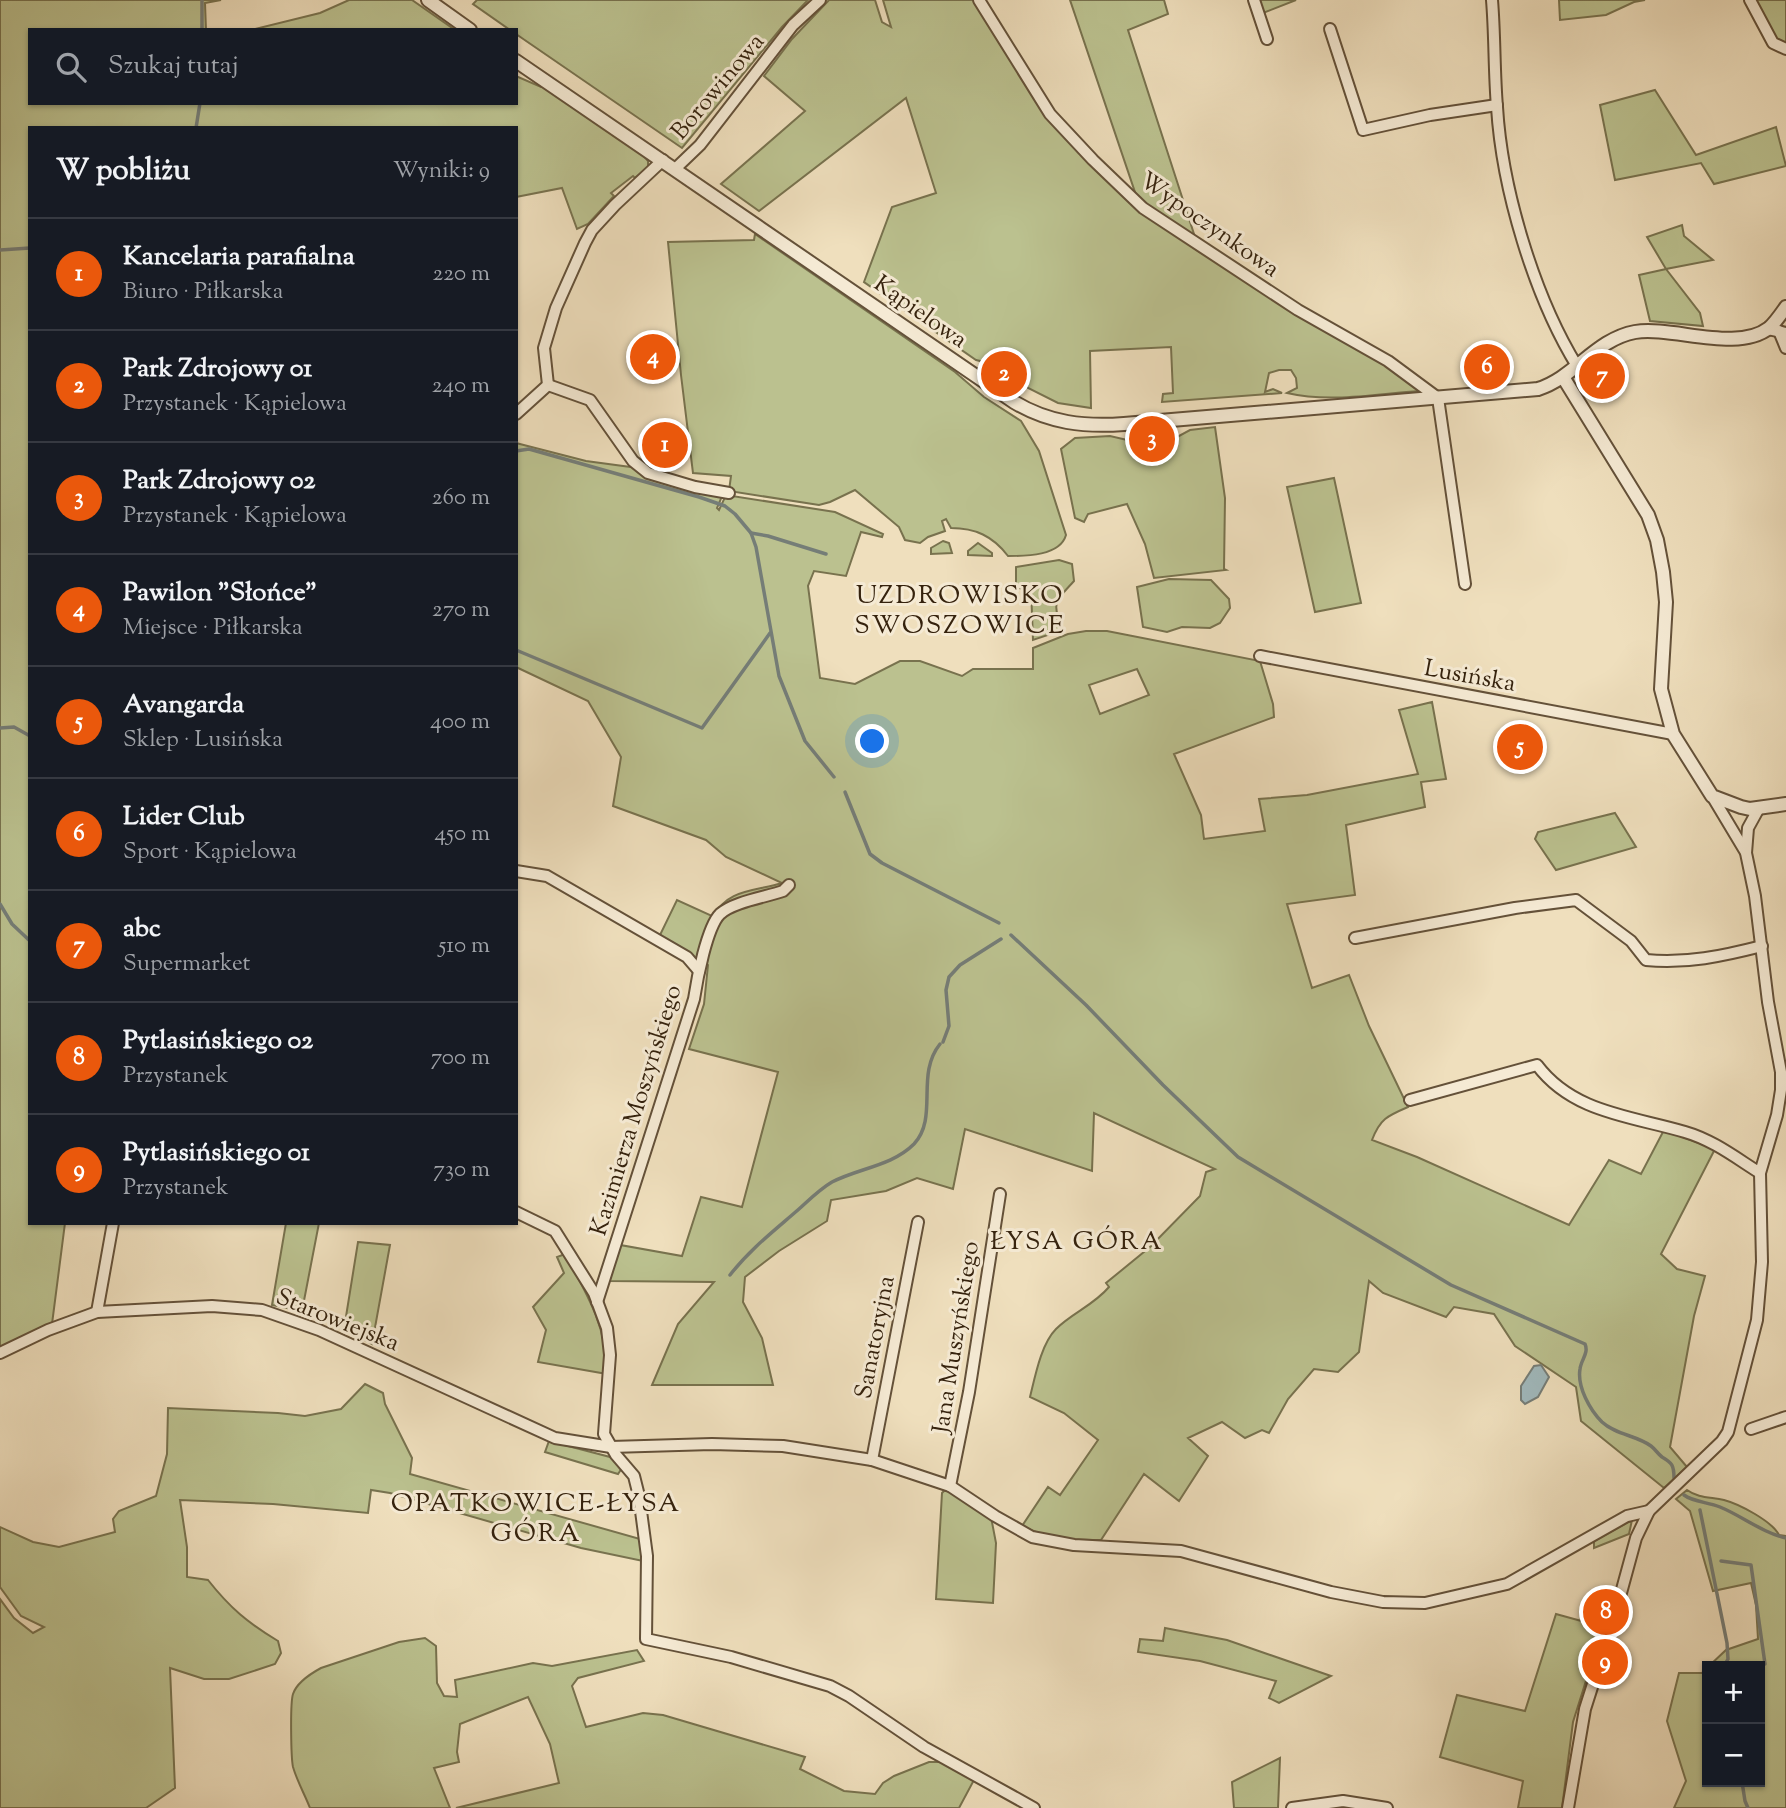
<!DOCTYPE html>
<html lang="pl">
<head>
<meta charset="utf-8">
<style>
  body { margin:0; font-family:"Sorts Mill Goudy",serif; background:#242831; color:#f1f3f6 }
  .controls { position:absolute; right:21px; bottom:21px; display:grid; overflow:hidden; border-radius:0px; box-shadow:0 2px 5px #0004 }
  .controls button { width:63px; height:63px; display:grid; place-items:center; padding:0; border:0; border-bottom:2px solid #363941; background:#171b24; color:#f1f3f6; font:35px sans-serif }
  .you { position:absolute; left:873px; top:742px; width:24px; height:24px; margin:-18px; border:5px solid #fff; border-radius:50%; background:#1a73e8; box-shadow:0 0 0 10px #1a73e833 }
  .badge { display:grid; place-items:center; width:46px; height:46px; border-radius:50%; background:#ea580c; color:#fff; font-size:23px; font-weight:700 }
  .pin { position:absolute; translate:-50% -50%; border:4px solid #fff; box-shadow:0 2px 7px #0006 }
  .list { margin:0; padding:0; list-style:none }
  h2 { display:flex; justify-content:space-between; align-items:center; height:91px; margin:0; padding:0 28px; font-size:30px }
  h2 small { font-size:23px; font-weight:400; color:#9ea1a6 }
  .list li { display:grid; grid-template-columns:46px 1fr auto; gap:21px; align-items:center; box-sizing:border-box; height:112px; padding:0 28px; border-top:2px solid #363941 }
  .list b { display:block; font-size:26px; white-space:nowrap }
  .list p { margin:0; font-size:23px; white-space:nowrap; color:#9ea1a6 }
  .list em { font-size:23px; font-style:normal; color:#9ea1a6 }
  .icon { flex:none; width:38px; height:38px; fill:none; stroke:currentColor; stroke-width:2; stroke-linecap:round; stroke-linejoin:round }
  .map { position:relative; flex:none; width:1786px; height:1808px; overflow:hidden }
  .search { position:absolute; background:#171b24; box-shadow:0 2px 5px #0004; left:28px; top:28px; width:490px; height:77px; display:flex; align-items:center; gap:18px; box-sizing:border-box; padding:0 24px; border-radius:0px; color:#9ea1a6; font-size:26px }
  .panel { position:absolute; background:#171b24; box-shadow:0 2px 5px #0004; left:28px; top:126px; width:490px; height:1099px; border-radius:0px }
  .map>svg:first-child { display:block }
</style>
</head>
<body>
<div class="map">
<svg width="1786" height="1808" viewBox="0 0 1786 1808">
  <rect width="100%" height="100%" fill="#efdfbd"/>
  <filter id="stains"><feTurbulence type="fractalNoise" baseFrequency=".00286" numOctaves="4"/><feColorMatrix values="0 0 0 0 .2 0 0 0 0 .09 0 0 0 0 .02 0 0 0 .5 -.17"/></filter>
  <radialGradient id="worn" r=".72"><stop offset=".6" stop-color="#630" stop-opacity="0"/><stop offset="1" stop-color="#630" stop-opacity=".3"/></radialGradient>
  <g fill="#bbc18f" stroke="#78724e" stroke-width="2" fill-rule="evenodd">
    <path d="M0 0H221L205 3 206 30H30V103H516V76L541 87 545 86 643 155 648 161V167L635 178 633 176 611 193 614 196 588 224 577 229 562 188 516 197V128H30V1223H65L52 1324 0 1348Z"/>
    <path d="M349 0H412L455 30H251L320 13Z"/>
    <path d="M477 0H808L782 27 682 148 516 34V30H510L473 4Z"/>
    <path d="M829 0H875L882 22 891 27 883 0H974L986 14 1048 120 1142 211 1198 251 1389 366 1417 385 1419 391C1376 394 1330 403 1287 393L1297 388 1296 378 1291 370H1279L1269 373 1265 392 1273 389 1282 393 1162 402 1163 394 1173 393 1171 347 1090 351 1091 408 1058 403 1028 388 997 365 976 360 864 282 892 207 936 193 906 98 759 211 721 184 805 111 764 76 792 39Z"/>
    <path d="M1070 0H1164L1168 14 1128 30 1194 234 1191 236 1137 198Z"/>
    <path d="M1258 0H1296L1263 13Z"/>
    <path d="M1559 0H1645L1634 2 1606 15 1560 20Z"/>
    <path d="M1754 0H1786V47L1776 41Z"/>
    <path d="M1655 90 1696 155 1776 127 1786 166 1714 184 1701 163 1615 180 1600 105Z"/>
    <path d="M1682 225 1684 236 1713 260 1666 269 1700 313 1703 326 1650 321 1639 275 1666 269 1647 237Z"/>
    <path d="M755 234 955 372 984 397 1021 421 1039 451 1066 535C1060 556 1026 556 1008 556 993 536 975 528 951 528L946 519 942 521 945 531 928 537 920 543 905 540 899 527 855 490 830 502 819 505 729 491 731 476 693 473 681 375 668 242 754 240Z"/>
    <path d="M1215 427 1225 498 1224 569 1226 570 1154 578 1145 544 1127 504 1088 514 1084 522 1075 518 1061 449 1075 438 1110 436 1140 443 1168 442 1190 430Z"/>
    <path d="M516 443 586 461 638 468 723 494 717 508 719 510 726 495 835 512 883 534 882 537 861 532 846 576 814 571 808 586 820 678 855 684 900 661H920L962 676 973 669H1033V648L1068 634 1086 631H1107L1260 661 1273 704 1274 717 1174 754 1201 815 1204 839 1265 831 1259 799 1307 795 1418 774 1399 710 1432 702 1446 779 1421 782 1425 807 1346 825 1355 895 1287 904 1312 988 1349 975 1369 1026 1408 1107C1387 1116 1380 1119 1372 1140L1417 1157 1569 1225 1609 1160 1641 1174 1664 1130 1715 1149 1661 1254 1677 1269 1705 1276 1694 1316 1670 1447 1687 1467 1664 1488 1581 1421 1576 1387 1515 1346 1494 1314 1454 1307 1446 1317 1383 1293 1369 1281 1359 1352 1338 1372 1314 1369 1288 1399 1269 1433 1262 1430 1245 1438 1222 1422 1188 1438 1208 1456 1179 1501 1144 1474 1101 1540C1069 1540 1052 1541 1022 1526L1048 1487 1060 1495 1098 1440 1064 1413 1030 1397C1035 1377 1041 1344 1056 1329 1072 1313 1094 1305 1109 1287L1106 1283 1150 1247 1200 1196 1206 1172 1215 1169 1094 1113 1092 1171 965 1129 953 1189 917 1178 886 1191 831 1200 827 1221 779 1251 745 1277 743 1302 762 1338 773 1385H652L678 1324 714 1282 609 1281 620 1245 682 1256 701 1197 742 1207 778 1072 689 1049 704 1004 708 965 659 937 677 900 714 917C725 889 757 891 782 883L726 857 706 840 613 806 621 757 588 701 516 667ZM1137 669 1149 695 1100 714 1089 685Z"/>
    <path d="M1334 478 1361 603 1315 612 1287 487Z"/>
    <path d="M943 541 949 543 952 553 931 554V548Z"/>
    <path d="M978 543 992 553V556L968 555V551Z"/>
    <path d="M1059 560 1072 564 1074 581C1055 602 1051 603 1063 630L1033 640 1031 589 1016 588V567Z"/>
    <path d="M1169 579 1211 580 1229 599 1230 608 1220 623 1210 628 1182 627 1167 632 1143 627 1137 587Z"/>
    <path d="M1615 813 1636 847 1556 870 1535 839 1538 832Z"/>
    <path d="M286 1223H319L302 1311 272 1305Z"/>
    <path d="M358 1242 390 1245 372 1344 344 1329Z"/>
    <path d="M565 1254C587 1294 607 1327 607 1374L538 1362 546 1330 533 1307 564 1273 557 1257Z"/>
    <path d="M365 1384 383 1393 385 1404 412 1458 410 1474 640 1539 643 1561 581 1548 390 1493 371 1490 368 1513 273 1504 180 1500 187 1547V1577L208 1580C230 1608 248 1623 278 1641L281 1653 275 1664 229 1679H204L170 1668 175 1788 146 1808H0V1599L14 1618 33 1633 44 1627 21 1616 0 1587V1527L33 1542 59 1547 115 1532 113 1519 119 1511 156 1496 167 1454 168 1408 278 1413 305 1416 341 1409Z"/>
    <path d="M549 1441 610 1457 622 1468 618 1474 545 1452Z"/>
    <path d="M946 1489 991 1517 996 1543 993 1603 936 1599 942 1493Z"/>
    <path d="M1687 1490C1698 1498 1710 1497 1724 1500 1739 1504 1772 1521 1779 1535L1786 1536V1808H1674L1686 1781 1667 1721 1679 1673H1702L1707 1668V1782H1760V1666H1709L1726 1650 1758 1639 1756 1605 1751 1583 1713 1591 1690 1511 1676 1499Z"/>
    <path d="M1632 1520 1629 1534 1594 1548V1541Z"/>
    <path d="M1556 1614 1603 1627 1573 1722 1562 1808H1518L1523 1781 1440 1757 1457 1695 1525 1711Z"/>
    <path d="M1165 1628 1227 1640 1331 1676 1279 1703 1269 1698 1276 1681 1200 1661 1138 1652 1140 1639 1163 1641Z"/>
    <path d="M425 1638 436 1646 437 1683 444 1696 457 1697 455 1680 533 1663 552 1666 637 1650 644 1661 578 1678 572 1686 586 1727 643 1713 663 1715 805 1757 800 1769 844 1791 875 1794 883 1783 894 1776 929 1762H942L974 1780 959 1808H456L559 1783 550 1744 528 1697 460 1724 457 1752 459 1762 434 1768 450 1808H310C305 1795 297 1781 293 1767 291 1758 290 1703 293 1694 297 1682 310 1674 321 1668L399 1642Z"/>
    <path d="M1280 1758 1278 1808H1234L1232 1782Z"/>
  </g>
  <path fill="#a0b9bd" stroke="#757d77" stroke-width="2" d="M1541 1365 1549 1377 1538 1397 1525 1404 1521 1400V1386L1534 1366Z"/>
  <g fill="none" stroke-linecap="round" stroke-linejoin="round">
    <g stroke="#757d77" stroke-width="3.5">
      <path d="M202 0V30"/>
      <path d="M196 128 200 103"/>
      <path d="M0 250 30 248"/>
      <path d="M516 451 529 449 699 497 725 506 735 514 751 533 756 547 779 676 805 741 834 777"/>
      <path d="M751 533 768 536 826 554"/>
      <path d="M516 650 702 728 770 633"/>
      <path d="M0 728 14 727 30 736"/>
      <path d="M845 792 870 854 882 863 999 923"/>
      <path d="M0 904 12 924 30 941"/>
      <path d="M1011 935 1086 1005 1163 1085 1238 1157 1451 1285 1585 1344C1589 1353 1581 1360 1580 1369 1577 1387 1590 1410 1602 1422 1616 1435 1636 1435 1651 1446 1655 1449 1658 1454 1662 1457 1672 1463 1674 1465 1674 1478"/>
      <path d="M943 1042 949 1026 946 990 949 977 960 965 1001 939"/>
      <path d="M730 1275C750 1249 775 1230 799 1209 810 1199 820 1189 832 1182 859 1168 892 1166 914 1144 939 1117 915 1075 940 1044"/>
      <path d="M1684 1495C1693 1502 1708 1502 1720 1507 1742 1516 1763 1533 1786 1538"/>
      <path d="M1700 1510 1727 1643 1728 1659 1724 1666"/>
      <path d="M1721 1561 1751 1565 1765 1664"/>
      <path d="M1742 1782 1745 1801 1748 1808"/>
    </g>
    <defs>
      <g id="minor">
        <path d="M979 0 1050 114 1093 160 1143 208 1298 310 1388 361 1438 398 1465 584"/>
        <path d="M1254 0 1267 39"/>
        <path d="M1492 0C1495 36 1494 71 1497 107 1502 189 1534 296 1577 366"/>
        <path d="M1750 0 1773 43 1786 49"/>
        <path d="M1330 29 1363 130 1430 115 1497 105"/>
        <path d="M676 168 700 145 793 25 820 0"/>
        <path d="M1768 329 1786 333"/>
        <path d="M1779 331 1786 348"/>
        <path d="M548 385 590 400 633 461 648 473 695 487 729 493"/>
        <path d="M516 414 548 385 544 348 556 308 585 243 592 230 615 205 663 160"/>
        <path d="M1260 656 1673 734"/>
        <path d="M1712 796 1745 851"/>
        <path d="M516 871 547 876 687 957 699 971"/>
        <path d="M1355 938 1515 908 1576 900 1631 941 1646 960C1686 964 1723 956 1762 946"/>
        <path d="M1410 1100 1537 1065C1573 1113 1631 1116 1685 1132 1713 1140 1736 1158 1760 1173"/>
        <path d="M516 1212 555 1231 594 1293 607 1328 610 1355 604 1434 616 1455 634 1476 639 1496 647 1556 646 1639 731 1657 830 1686 849 1696 924 1747 1034 1808"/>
        <path d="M597 1302 694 999C697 979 707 927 720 914 733 902 766 897 783 891L789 885"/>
        <path d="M97 1312 113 1223"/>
        <path d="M0 1353 48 1330 97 1312 212 1306 262 1310 319 1330 555 1438 611 1447 712 1444 783 1446 872 1460 950 1486 995 1516 1032 1537 1074 1545 1181 1551 1331 1592 1383 1602 1425 1603 1507 1584 1627 1516 1649 1511"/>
        <path d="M1751 1429 1786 1417"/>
        <path d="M872 1460 918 1222"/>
        <path d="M950 1486 969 1392 1000 1194"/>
        <path d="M1292 1808 1343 1801 1387 1808"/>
        <path d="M1568 1808 1585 1709 1615 1615 1636 1538 1649 1511 1722 1441 1728 1432 1757 1320 1762 1262 1760 1173 1777 1115 1781 1090V1072L1768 1002 1755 896 1746 853 1748 828 1759 808"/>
      </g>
      <g id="tertiary">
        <path d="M428 0 470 30"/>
        <path d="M516 61 1014 402C1049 423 1084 427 1124 424L1538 389C1574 378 1596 339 1635 332 1673 326 1737 353 1769 328 1775 323 1781 314 1786 307"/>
        <path d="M1563 377 1648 515 1657 540 1663 572 1666 602 1661 689 1673 734 1712 796 1741 807 1750 809 1786 804"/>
      </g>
    </defs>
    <use href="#minor" stroke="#645139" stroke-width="14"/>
    <use href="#tertiary" stroke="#645139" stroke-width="16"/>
    <use href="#minor" stroke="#f5ead4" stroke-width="10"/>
    <use href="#tertiary" stroke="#f5ead4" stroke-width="12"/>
  </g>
  <g text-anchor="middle" stroke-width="6" stroke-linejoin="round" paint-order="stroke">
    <g font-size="24" fill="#35220d" stroke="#f5ead4">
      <text transform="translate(717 86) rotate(-50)" y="8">Borowinowa</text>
      <text transform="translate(1210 224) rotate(35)" y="8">Wypoczynkowa</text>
      <text transform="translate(921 311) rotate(35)" y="8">Kąpielowa</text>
      <text transform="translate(1470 675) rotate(10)" y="8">Lusińska</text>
      <text transform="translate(635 1110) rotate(-73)" y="8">Kazimierza Moszyńskiego</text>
      <text transform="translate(338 1319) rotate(22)" y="8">Starowiejska</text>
      <text transform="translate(874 1337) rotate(-79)" y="8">Sanatoryjna</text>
      <text transform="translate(955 1337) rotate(-81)" y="8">Jana Muszyńskiego</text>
    </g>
    <g font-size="26" letter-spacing="2" fill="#35220d" stroke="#f5ead4">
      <text x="960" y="603">UZDROWISKO<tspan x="960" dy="30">SWOSZOWICE</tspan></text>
      <text x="1077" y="1249">ŁYSA GÓRA</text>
      <text x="536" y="1511">OPATKOWICE-ŁYSA<tspan x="536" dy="30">GÓRA</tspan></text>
    </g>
  </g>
  <rect width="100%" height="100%" filter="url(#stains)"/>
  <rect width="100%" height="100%" fill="url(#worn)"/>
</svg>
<div class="controls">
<button>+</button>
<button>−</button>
</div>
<div class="you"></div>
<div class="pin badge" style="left:665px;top:445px">1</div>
<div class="pin badge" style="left:1004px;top:374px">2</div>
<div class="pin badge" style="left:1152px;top:439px">3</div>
<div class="pin badge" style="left:653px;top:357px">4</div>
<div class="pin badge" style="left:1520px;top:747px">5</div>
<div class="pin badge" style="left:1487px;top:367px">6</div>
<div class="pin badge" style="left:1602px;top:376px">7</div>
<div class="pin badge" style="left:1606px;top:1612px">8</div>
<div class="pin badge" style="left:1605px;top:1662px">9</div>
<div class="search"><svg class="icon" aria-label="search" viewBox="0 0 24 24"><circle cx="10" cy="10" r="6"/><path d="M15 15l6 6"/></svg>Szukaj tutaj</div>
<section class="panel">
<h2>W pobliżu<small>Wyniki: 9</small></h2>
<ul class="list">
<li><span class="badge">1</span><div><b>Kancelaria parafialna</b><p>Biuro · Piłkarska</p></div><em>220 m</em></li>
<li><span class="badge">2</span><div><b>Park Zdrojowy 01</b><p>Przystanek · Kąpielowa</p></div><em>240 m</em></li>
<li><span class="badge">3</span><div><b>Park Zdrojowy 02</b><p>Przystanek · Kąpielowa</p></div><em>260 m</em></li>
<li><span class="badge">4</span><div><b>Pawilon &quot;Słońce&quot;</b><p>Miejsce · Piłkarska</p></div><em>270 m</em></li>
<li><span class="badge">5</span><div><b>Avangarda</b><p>Sklep · Lusińska</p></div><em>400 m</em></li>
<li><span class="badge">6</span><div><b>Lider Club</b><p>Sport · Kąpielowa</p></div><em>450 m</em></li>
<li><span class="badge">7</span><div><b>abc</b><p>Supermarket</p></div><em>510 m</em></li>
<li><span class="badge">8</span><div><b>Pytlasińskiego 02</b><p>Przystanek</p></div><em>700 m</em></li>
<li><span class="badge">9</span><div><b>Pytlasińskiego 01</b><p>Przystanek</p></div><em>730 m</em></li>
</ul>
</section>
</div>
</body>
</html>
